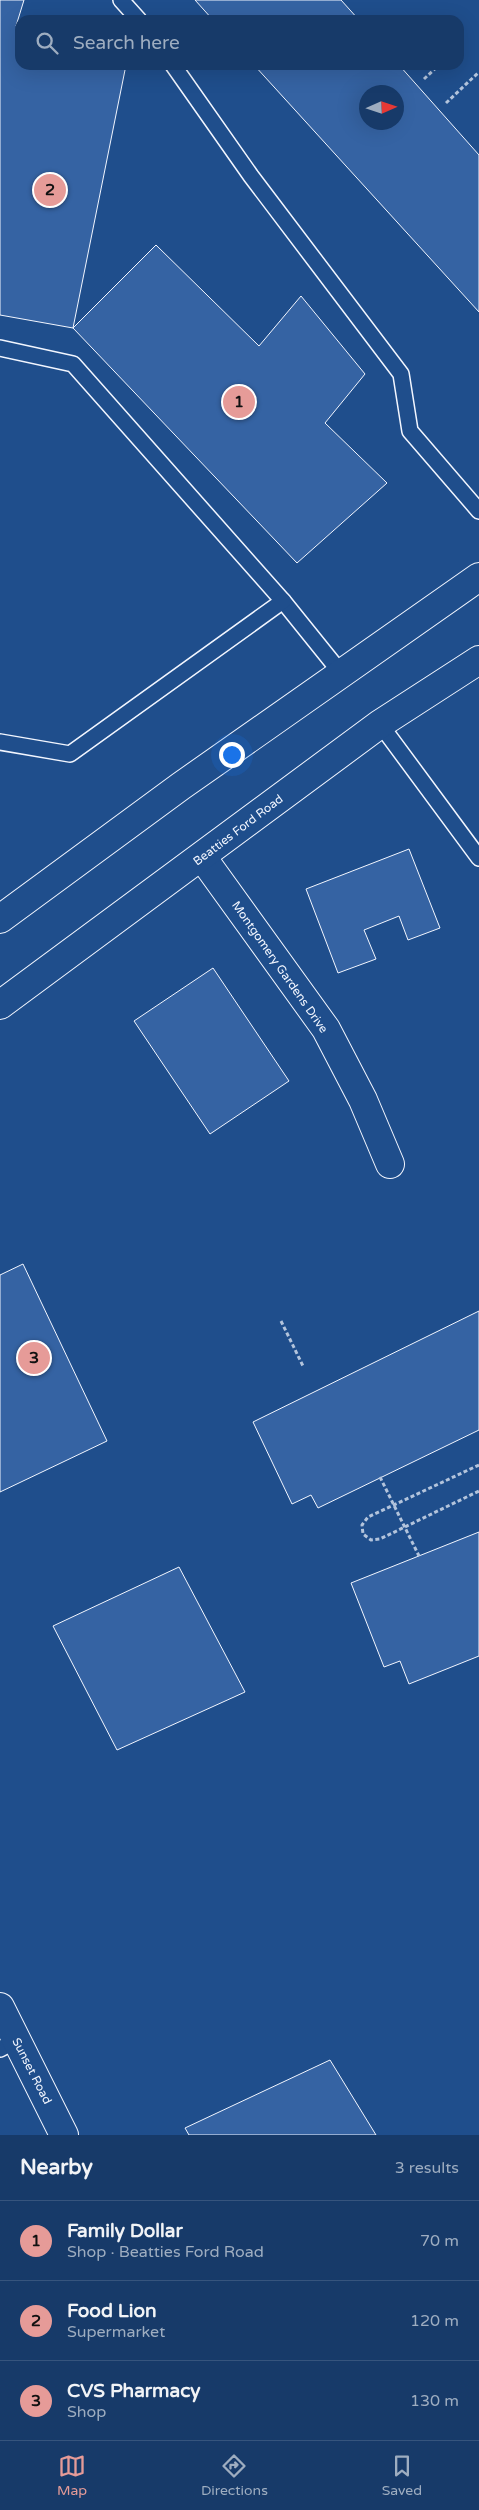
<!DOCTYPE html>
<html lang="en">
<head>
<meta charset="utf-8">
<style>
  body { margin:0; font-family:"Varela Round",sans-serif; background:#244571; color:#f1f3f6 }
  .compass { position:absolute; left:359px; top:85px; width:45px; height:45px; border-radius:50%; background:#173a69; box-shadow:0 5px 20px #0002; rotate:87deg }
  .you { position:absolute; left:231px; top:754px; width:18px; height:18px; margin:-12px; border:4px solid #fff; border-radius:50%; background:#1a73e8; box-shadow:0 0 0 8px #1a73e833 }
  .badge { display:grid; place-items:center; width:32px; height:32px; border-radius:50%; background:#e69b98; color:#111; font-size:16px; font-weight:700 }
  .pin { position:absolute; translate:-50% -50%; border:2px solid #fff; box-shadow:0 1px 5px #0006 }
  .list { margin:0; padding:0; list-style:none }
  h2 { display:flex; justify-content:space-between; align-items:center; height:65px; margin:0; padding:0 20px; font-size:21px }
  h2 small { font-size:16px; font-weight:400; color:#9eadc0 }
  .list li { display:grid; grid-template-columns:32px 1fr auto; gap:15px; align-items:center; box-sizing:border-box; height:80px; padding:0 20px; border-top:1px solid #36547d }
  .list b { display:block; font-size:19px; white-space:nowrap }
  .list p { margin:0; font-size:16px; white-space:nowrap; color:#9eadc0 }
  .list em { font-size:16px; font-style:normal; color:#9eadc0 }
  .icon { flex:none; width:28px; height:28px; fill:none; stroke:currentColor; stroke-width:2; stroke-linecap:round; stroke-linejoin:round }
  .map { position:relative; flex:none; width:479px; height:2135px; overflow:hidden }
  .search { position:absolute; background:#173a69; box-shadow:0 5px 20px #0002; left:15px; right:15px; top:15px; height:55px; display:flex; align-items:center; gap:12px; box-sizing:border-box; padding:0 18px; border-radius:15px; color:#9eadc0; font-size:19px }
  .sheet { height:305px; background:#173a69 }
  nav { display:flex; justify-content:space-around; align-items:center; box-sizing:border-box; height:70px; border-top:1px solid #36547d; background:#173a69; font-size:14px; color:#9eadc0 }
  nav a { display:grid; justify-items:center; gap:2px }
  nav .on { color:#e69b98 }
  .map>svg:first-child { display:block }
</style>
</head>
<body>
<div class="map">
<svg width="479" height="2135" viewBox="0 0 479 2135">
  <rect width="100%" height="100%" fill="#1f4e8c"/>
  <g fill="#3563a3" stroke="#f2f6ff" fill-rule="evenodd">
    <path d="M0 0H24L16 26 20 27V65H126L73 328 0 315Z"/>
    <path d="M195 0H341L359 20H213Z"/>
    <path d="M254 65H399L479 155V312ZM366 92H396V122H366Z"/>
    <path d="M156 245 259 346 301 296 365 374 325 423 387 483 297 563 73 328Z"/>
    <path d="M409 849 440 928 408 940 399 916 364 930 376 959 338 973 306 889Z"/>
    <path d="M213 968 289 1081 210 1134 134 1021Z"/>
    <path d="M23 1264 107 1441 0 1492V1275Z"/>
    <path d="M479 1311V1430L318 1508 311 1495 292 1504 253 1422Z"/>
    <path d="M479 1532V1656L409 1684 400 1661 384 1667 351 1583Z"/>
    <path d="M179 1567 245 1692 117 1750 53 1626Z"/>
    <path d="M330 2060 376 2135H189L185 2128Z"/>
  </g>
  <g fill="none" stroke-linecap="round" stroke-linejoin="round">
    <defs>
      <g id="lane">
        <path d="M121 0 139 20"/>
        <path d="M173 65 251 176 401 374 410 431 479 511"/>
        <path d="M0 348 73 364 283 601 341 673"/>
        <path d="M380 724 479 858"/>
        <path d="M0 742 70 754 283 601"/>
        <path d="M0 2049 17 2040"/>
      </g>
      <path id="street" d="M202 857 326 1029 363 1100 390 1164"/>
      <g id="secondary">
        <path d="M0 919 181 786 479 577"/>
        <path d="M0 1005 380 724 479 660"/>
        <path d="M0 2007 64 2135"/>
      </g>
    </defs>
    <use href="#lane" stroke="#f2f6ff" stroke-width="18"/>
    <use href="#street" stroke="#f2f6ff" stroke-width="30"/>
    <use href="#secondary" stroke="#f2f6ff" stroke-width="30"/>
    <g stroke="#b3c4dc" stroke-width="3" stroke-dasharray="4 2.5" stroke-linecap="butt">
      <path d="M441 20H442"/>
      <path d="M459 47 463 43"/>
      <path d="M424 79 439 65"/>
      <path d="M446 103 479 72"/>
      <path d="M281 1321 303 1366"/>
      <path d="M479 1465 368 1517 362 1525 363 1534 371 1540 380 1539 479 1491"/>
      <path d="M380 1477 419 1556"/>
    </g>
    <use href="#lane" stroke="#1f4e8c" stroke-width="15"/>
    <use href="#street" stroke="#1f4e8c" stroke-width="28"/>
    <use href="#secondary" stroke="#1f4e8c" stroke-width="28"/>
  </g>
  <g text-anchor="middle" stroke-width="4" stroke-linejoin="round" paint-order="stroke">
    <g font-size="12" fill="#f2f6ff" stroke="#1f4e8c">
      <text transform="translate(238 830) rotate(-37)" y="4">Beatties Ford Road</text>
      <text transform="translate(280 967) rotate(55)" y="4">Montgomery Gardens Drive</text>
      <text transform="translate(32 2071) rotate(63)" y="4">Sunset Road</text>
    </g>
  </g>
</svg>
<svg class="compass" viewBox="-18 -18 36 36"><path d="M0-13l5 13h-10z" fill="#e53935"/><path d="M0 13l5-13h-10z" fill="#9eadc0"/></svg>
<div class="you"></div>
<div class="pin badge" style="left:239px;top:402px">1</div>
<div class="pin badge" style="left:50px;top:190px">2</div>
<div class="pin badge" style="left:34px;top:1358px">3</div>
<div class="search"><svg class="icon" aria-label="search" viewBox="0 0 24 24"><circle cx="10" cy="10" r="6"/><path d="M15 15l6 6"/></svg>Search here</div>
</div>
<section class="sheet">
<h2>Nearby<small>3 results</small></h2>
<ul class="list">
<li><span class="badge">1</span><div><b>Family Dollar</b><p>Shop · Beatties Ford Road</p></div><em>70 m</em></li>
<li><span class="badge">2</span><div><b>Food Lion</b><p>Supermarket</p></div><em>120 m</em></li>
<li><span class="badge">3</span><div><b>CVS Pharmacy</b><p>Shop</p></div><em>130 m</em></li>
</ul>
</section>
<nav>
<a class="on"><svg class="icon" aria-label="map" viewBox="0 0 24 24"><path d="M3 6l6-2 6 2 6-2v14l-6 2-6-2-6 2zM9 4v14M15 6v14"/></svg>Map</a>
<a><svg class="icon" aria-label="directions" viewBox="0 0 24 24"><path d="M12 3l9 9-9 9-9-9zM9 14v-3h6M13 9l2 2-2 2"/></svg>Directions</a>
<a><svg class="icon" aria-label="saved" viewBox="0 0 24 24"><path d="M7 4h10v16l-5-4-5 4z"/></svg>Saved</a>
</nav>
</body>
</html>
